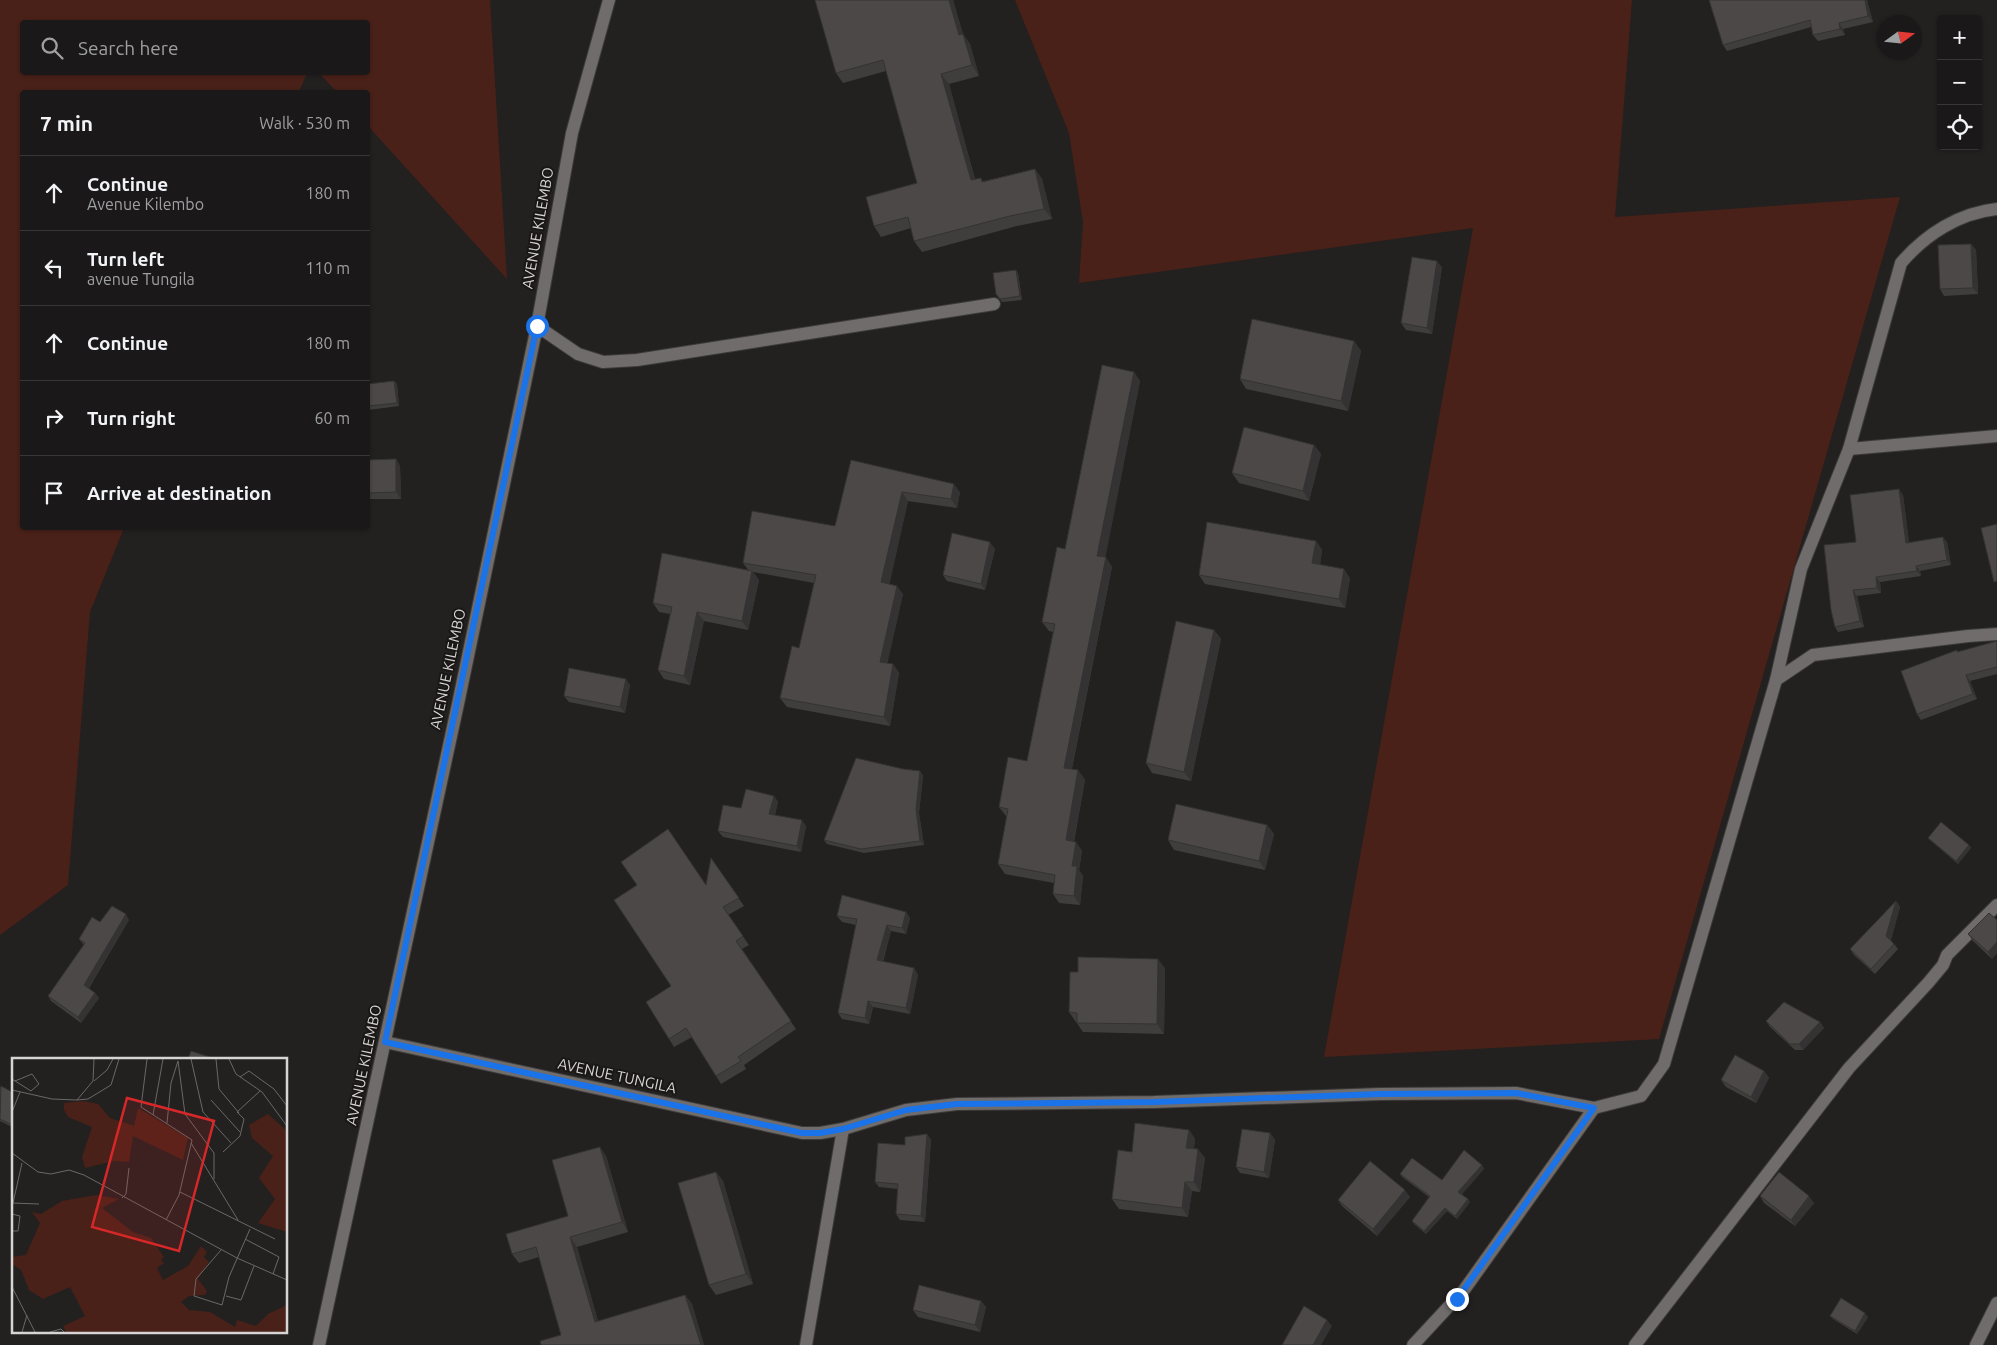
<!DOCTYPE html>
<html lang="en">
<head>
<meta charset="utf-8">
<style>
  body { margin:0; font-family:Ubuntu,sans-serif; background:#232121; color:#f1f3f6 }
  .controls { position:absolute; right:15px; top:15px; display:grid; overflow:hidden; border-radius:5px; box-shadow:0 1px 4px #0004 }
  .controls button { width:45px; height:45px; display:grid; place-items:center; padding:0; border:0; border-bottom:1px solid #383737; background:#1a1818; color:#f1f3f6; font:25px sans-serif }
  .compass { position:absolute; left:1877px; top:15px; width:45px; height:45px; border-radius:50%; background:#1a1818; box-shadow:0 1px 4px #0004; rotate:75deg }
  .stop { position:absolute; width:15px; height:15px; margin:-11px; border:4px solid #1a73e8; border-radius:50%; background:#fff }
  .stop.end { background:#1a73e8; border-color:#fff; box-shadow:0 1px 5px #0008 }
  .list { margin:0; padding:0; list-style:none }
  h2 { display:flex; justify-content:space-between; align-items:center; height:65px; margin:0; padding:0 20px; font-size:21px }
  h2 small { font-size:16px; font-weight:400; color:#9fa0a2 }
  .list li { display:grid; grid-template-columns:32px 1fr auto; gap:15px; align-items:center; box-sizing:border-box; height:75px; padding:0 20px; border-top:1px solid #383737 }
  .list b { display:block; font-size:19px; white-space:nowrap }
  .list p { margin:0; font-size:16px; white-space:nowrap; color:#9fa0a2 }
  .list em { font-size:16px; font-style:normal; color:#9fa0a2 }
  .icon { flex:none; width:28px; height:28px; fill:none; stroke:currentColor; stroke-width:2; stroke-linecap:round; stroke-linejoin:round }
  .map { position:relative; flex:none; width:1997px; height:1345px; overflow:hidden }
  .search { position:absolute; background:#1a1818; box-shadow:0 1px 4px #0004; left:20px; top:20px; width:350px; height:55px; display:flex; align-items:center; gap:12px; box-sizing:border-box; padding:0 18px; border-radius:5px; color:#9fa0a2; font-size:19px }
  .panel { position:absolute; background:#1a1818; box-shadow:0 1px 4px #0004; left:20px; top:90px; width:350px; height:440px; border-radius:5px }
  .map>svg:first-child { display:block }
</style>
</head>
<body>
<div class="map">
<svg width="1997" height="1345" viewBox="0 0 1997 1345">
  <rect width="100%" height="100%" fill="#232020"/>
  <g fill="#492118">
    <path d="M0 0H490L507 279 368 126V92H337L319 73 368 72V22H22V72L307 73 299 92H22V528H124L90 612 68 885 0 935Z"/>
    <path d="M1015 0H1632L1615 217 1900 197 1659 1039 1324 1057 1473 228 1079 283 1083 222 1069 133Z"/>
  </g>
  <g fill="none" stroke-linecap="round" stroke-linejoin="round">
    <defs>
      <g id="lane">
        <path d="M537 326 578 354 603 362 637 360 994 304"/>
        <path d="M1849 449 1997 436"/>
        <path d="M1776 680 1801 569 1849 449 1901 263C1926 234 1959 213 1997 209"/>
        <path d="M806 1345 843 1129"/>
        <path d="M1413 1345 1464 1290 1594 1108"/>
        <path d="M1635 1345 1849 1068 1928 983 1943 965 1947 955 1997 905"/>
      </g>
      <g id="street">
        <path d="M385 1042 802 1133H820L843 1129 906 1110 957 1104 1154 1102 1380 1094 1516 1093 1594 1108 1641 1096 1664 1064 1776 680 1813 655 1968 636 1997 634"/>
        <path d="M319 1345 458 704 537 326 572 133 609 0"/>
        <path d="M1976 1345 1997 1303"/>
      </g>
    </defs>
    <use href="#lane" stroke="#3d3b3a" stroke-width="14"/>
    <use href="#street" stroke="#3d3b3a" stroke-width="14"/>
    <use href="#lane" stroke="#6f6c6b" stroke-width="12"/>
    <use href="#street" stroke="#6f6c6b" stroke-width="12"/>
  </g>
  <g fill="#403e3d">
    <path d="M815 0H953L963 34 970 44 979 76 949 84 975 179 984 181 1035 169 1042 179 1052 219 1017 226 922 252 914 241 911 228 881 237 874 226 917 183 886 71 843 83 836 73Z"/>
    <path d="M1867 0 1873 22 1843 29 1845 35 1818 41 1813 35 1811 27 1727 51 1723 45Z"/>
    <path d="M1971 244 1976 250 1978 294 1944 296 1940 289Z"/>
    <path d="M1442 267 1432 334 1406 330 1401 323Z"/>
    <path d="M1018 273 1022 300 1002 302 996 294Z"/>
    <path d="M1354 341 1361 351 1348 411 1246 389 1240 379Z"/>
    <path d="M1134 372 1140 381 1105 557 1112 567 1072 769 1078 770 1085 780 1074 842H1076L1082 851 1079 870 1083 876 1080 905 1059 903 1053 894 1054 883 1005 874 998 864 1007 816H1006L999 807 1027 761 1053 632 1049 631 1042 622 1065 549Z"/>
    <path d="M394 381 397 384 399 406 368 410V384Z"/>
    <path d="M1314 445 1321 454 1309 501 1239 483 1232 473Z"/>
    <path d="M396 459 400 466 401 499H368V460Z"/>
    <path d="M851 460 960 492 957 508 908 501 889 584 903 594 887 663 893 664 899 673 890 726 787 707 780 698 799 648 814 583 753 572 759 580 748 630 704 621 690 685 664 679 658 670 670 614 659 612 653 603 749 571 743 563 835 526Z"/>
    <path d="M1903 495 1909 543 1947 542 1951 565 1920 571 1921 576 1880 582 1881 593 1857 596 1864 627 1838 632 1835 627 1856 542Z"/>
    <path d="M1316 541 1322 550 1320 565 1350 578 1345 608 1205 584 1199 575Z"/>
    <path d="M995 549 985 590 947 581 943 575Z"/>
    <path d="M1214 630 1221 639 1191 781 1152 773 1146 763Z"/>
    <path d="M1997 641V674L1970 681 1977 699 1921 720 1917 714 1958 652Z"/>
    <path d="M630 685 625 713 569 702 564 696Z"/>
    <path d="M903 769 920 771 923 776 919 813 924 845 864 853 827 844 824 840Z"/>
    <path d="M774 796 778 802 775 815 806 826 801 852 723 837 718 831 741 808Z"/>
    <path d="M1267 825 1274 834 1265 870 1174 850 1168 840Z"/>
    <path d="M1928 838 1969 845 1971 848 1958 864 1931 841Z"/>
    <path d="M711 858 744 906 728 915 749 945 742 949 796 1029 744 1065 746 1069 721 1084 692 1037 674 1047 669 1039 706 885Z"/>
    <path d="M1896 901 1900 907 1891 940 1898 949 1875 974 1854 955 1850 949Z"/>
    <path d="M906 912 910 918 906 934 891 931 883 962 914 968 918 975 910 1014 873 1007 869 1024 842 1019 838 1013 856 925 842 922 837 916Z"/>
    <path d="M129 920 89 988 95 993 99 998 81 1023 51 1001 48 996 84 945 79 939 100 922Z"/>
    <path d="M1997 920V953L1992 959 1973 941 1968 934Z"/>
    <path d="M1165 968 1164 1034 1083 1032 1069 1012 1078 972Z"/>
    <path d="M1766 1021 1820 1022 1824 1028 1803 1050H1795L1770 1027Z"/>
    <path d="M1764 1071 1769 1078 1756 1103 1726 1087 1721 1080Z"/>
    <path d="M0 1087 14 1093V1128L0 1121Z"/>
    <path d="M1189 1130 1195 1139 1194 1148 1205 1158 1200 1192 1192 1191 1188 1217 1119 1209 1112 1199 1132 1152Z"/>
    <path d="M1270 1133 1275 1140 1269 1178 1240 1173 1236 1167Z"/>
    <path d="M927 1134 931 1140 925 1222 900 1220 896 1214 898 1189 879 1187 875 1182 905 1145Z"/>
    <path d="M606 1156 628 1232 577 1247 598 1321 685 1295 692 1304 704 1345H541L561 1335 539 1257 519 1263 512 1254 568 1216Z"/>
    <path d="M1482 1165 1484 1169 1462 1194 1468 1199 1470 1202 1457 1219 1447 1211 1426 1234 1414 1224 1412 1221 1429 1197 1402 1177 1400 1174 1442 1180Z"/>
    <path d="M716 1172 723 1181 753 1284 716 1295 709 1285Z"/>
    <path d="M1760 1196 1814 1203 1795 1226 1764 1203Z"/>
    <path d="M1410 1197 1377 1236 1342 1206 1338 1200Z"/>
    <path d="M981 1301 986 1307 980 1332 918 1317 913 1310Z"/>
    <path d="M1830 1316 1868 1317 1857 1334 1833 1319Z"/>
  </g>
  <g fill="#343232">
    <path d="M949 0H953L966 46 959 35Z"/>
    <path d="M1865 0H1867L1873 22 1868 16Z"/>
    <path d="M1839 23 1843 29 1845 35 1840 29Z"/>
    <path d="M963 34 970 44 979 76 972 65Z"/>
    <path d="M941 74 949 84 978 191 971 180Z"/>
    <path d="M1035 169 1042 179 1052 219 1044 209Z"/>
    <path d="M1971 244 1976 250 1978 294 1973 288Z"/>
    <path d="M1437 261 1442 267 1432 334 1427 328Z"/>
    <path d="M1016 270 1018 273 1022 300 1020 296Z"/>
    <path d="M1354 341 1361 351 1348 411 1341 401Z"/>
    <path d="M1134 372 1140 381 1104 565 1097 556Z"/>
    <path d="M394 381 397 384 399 406 397 403Z"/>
    <path d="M1314 445 1321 454 1309 501 1303 491Z"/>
    <path d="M396 459 400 466 401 499 396 492Z"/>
    <path d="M954 484 960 492 957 508 951 499Z"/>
    <path d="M1899 489 1903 495 1910 549 1906 543Z"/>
    <path d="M902 492 908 501 888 591 881 582Z"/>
    <path d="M1943 537 1947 542 1951 565 1947 560Z"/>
    <path d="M1316 541 1322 550 1319 572 1312 563Z"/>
    <path d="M990 542 995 549 985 590 981 584Z"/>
    <path d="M1106 557 1112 567 1070 777 1064 768Z"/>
    <path d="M1916 566 1920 571 1921 576 1917 571Z"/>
    <path d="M1344 569 1350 578 1345 608 1339 599Z"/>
    <path d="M752 571 759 580 748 630 742 621Z"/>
    <path d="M1876 577 1880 582 1881 593 1877 588Z"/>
    <path d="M897 586 903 594 886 670 880 662Z"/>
    <path d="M1853 590 1857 596 1864 627 1860 621Z"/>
    <path d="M697 612 704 621 690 685 684 676Z"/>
    <path d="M1214 630 1221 639 1191 781 1184 772Z"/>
    <path d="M893 664 899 673 890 726 884 717Z"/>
    <path d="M1966 675 1970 681 1977 699 1973 694Z"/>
    <path d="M626 679 630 685 625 713 620 707Z"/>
    <path d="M1078 770 1085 780 1072 850 1066 840Z"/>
    <path d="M920 771 923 776 919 813 924 845 920 841 916 809Z"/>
    <path d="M774 796 778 802 773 820 769 814Z"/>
    <path d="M802 820 806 826 801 852 797 846Z"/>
    <path d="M1267 825 1274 834 1265 870 1259 861Z"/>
    <path d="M1076 842 1082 851 1079 870 1083 876 1080 905 1074 896 1072 866Z"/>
    <path d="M1969 845 1971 848 1958 864 1956 861Z"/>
    <path d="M1896 901 1900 907 1890 942 1886 936Z"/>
    <path d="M906 912 910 918 906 934 902 928Z"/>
    <path d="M126 914 129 920 87 990 84 985Z"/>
    <path d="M887 925 891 931 881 966 877 960Z"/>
    <path d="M1997 942V953L1992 959 1988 952Z"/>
    <path d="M1158 959 1165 968 1164 1034 1157 1024Z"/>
    <path d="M914 968 918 975 910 1014 906 1008Z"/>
    <path d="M95 993 99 998 81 1023 78 1017Z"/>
    <path d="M868 1001 873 1007 869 1024 865 1018Z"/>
    <path d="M1820 1022 1824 1028 1803 1050 1799 1044Z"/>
    <path d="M1764 1071 1769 1078 1756 1103 1751 1097Z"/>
    <path d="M1189 1130 1195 1139 1193 1157 1186 1148Z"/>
    <path d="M1270 1133 1275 1140 1269 1178 1264 1172Z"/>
    <path d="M927 1134 931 1140 925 1222 921 1216Z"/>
    <path d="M600 1147 606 1156 628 1232 622 1222Z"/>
    <path d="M1198 1149 1205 1158 1200 1192 1194 1182Z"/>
    <path d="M1482 1165 1484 1169 1461 1195 1458 1192Z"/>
    <path d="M716 1172 723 1181 753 1284 746 1274Z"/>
    <path d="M1185 1182 1192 1191 1188 1217 1182 1208Z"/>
    <path d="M1405 1190 1410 1197 1377 1236 1373 1229Z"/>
    <path d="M1809 1196 1814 1203 1795 1226 1791 1220Z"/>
    <path d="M1468 1199 1470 1202 1457 1219 1455 1216Z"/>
    <path d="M1445 1208 1447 1211 1426 1234 1424 1231Z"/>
    <path d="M570 1237 577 1247 601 1332 595 1322Z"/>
    <path d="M685 1295 692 1304 704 1345H701Z"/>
    <path d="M981 1301 986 1307 980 1332 975 1325Z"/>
    <path d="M1865 1313 1868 1317 1857 1334 1855 1331Z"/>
    <path d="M1327 1320 1332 1326 1321 1345H1313Z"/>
  </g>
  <g fill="#4b4847" stroke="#343232">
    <path d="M815 0H949L959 35 963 34 972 65 941 74 971 180 981 178 982 182 1035 169 1044 209 1010 216 914 241 908 217 874 226 866 197 917 183 883 60 836 73Z"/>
    <path d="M1709 0H1865L1868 16 1839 23 1840 29 1813 35 1810 20 1723 45Z"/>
    <path d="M1971 244 1973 288 1940 289 1938 245Z"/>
    <path d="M1412 257 1437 261 1427 328 1401 323Z"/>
    <path d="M1016 270 1020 296 1000 299 996 294 993 273Z"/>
    <path d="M1252 319 1354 341 1341 401 1240 379Z"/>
    <path d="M1102 365 1134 372 1097 556 1106 557 1064 768 1078 770 1066 840 1076 842 1072 866H1077L1074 896 1053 894 1055 875 998 864 1008 809 999 807 1008 757 1027 761 1055 624 1042 622 1057 547 1065 549Z"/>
    <path d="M394 381 397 403 368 406V384Z"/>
    <path d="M1244 427 1314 445 1303 491 1232 473Z"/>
    <path d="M396 459V492L368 493V460Z"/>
    <path d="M851 460 954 484 951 499 902 492 881 582 897 586 880 662 893 664 884 717 780 698 792 646 799 648 816 575 743 563 752 511 835 526Z"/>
    <path d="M1899 489 1906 543 1943 537 1947 560 1916 566 1917 571 1876 577 1877 588 1853 590 1860 621 1835 627 1831 610 1824 545 1856 542 1850 495Z"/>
    <path d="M1207 522 1316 541 1312 563 1344 569 1339 599 1199 575Z"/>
    <path d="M1997 524V581L1994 582 1981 528Z"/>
    <path d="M952 533 990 542 981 584 943 575Z"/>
    <path d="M662 553 752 571 742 621 697 612 684 676 658 670 672 607 653 603Z"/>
    <path d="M1176 621 1214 630 1184 772 1146 763Z"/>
    <path d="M1997 641V667L1966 675 1973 694 1917 714 1901 671 1957 650V652Z"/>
    <path d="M569 668 626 679 620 707 564 696Z"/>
    <path d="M856 758 903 769 920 771 916 809 920 841 861 849 824 840Z"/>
    <path d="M746 789 774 796 769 814 802 820 797 846 718 831 723 805 741 808Z"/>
    <path d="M1176 804 1267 825 1259 861 1168 840Z"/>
    <path d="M1941 822 1969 845 1956 861 1928 838Z"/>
    <path d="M668 829 706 885 711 858 739 898 723 907 743 936 736 941 791 1021 738 1057 741 1061 716 1076 686 1028 669 1039 646 1002 671 986 614 900 637 885 621 862Z"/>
    <path d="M842 895 906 912 902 928 887 925 877 960 914 968 906 1008 868 1001 865 1018 838 1013 857 919 837 916Z"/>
    <path d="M1896 901 1886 936 1894 944 1871 969 1850 949Z"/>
    <path d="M112 906 126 914 84 985 95 993 78 1017 48 996 85 943 79 939 92 917 100 922Z"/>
    <path d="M1989 913 1997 920V942L1988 952 1968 934Z"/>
    <path d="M1078 957 1158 959 1157 1024 1077 1023V1013L1069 1012 1070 972H1078Z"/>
    <path d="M1784 1002 1820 1022 1799 1044H1790L1766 1021Z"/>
    <path d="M191 1051 216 1059H188Z"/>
    <path d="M1735 1055 1764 1071 1751 1097 1721 1080Z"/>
    <path d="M1 1086 14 1093V1123L12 1125 0 1119Z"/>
    <path d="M1135 1123 1189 1130 1186 1148 1198 1149 1194 1182H1185L1182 1208 1112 1199 1118 1150 1132 1152Z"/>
    <path d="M1242 1129 1270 1133 1264 1172 1236 1167Z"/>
    <path d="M927 1134 921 1216 896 1214 898 1184 875 1182 878 1143 905 1145V1137Z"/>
    <path d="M600 1147 622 1222 570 1237 595 1322 685 1295 701 1345H541L540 1341 561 1335 536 1247 512 1254 506 1234 568 1216 552 1160Z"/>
    <path d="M1464 1150 1482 1165 1458 1192 1468 1199 1455 1216 1445 1208 1424 1231 1412 1221 1430 1196 1400 1174 1412 1158 1442 1180Z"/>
    <path d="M1370 1161 1405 1190 1373 1229 1338 1200Z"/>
    <path d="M716 1172 746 1274 709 1285 678 1183Z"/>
    <path d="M1779 1172 1809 1196 1791 1220 1760 1196Z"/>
    <path d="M919 1285 981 1301 975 1325 913 1310Z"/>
    <path d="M1841 1298 1865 1313 1855 1331 1830 1316Z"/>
    <path d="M1304 1306 1327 1320 1313 1345H1282Z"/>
  </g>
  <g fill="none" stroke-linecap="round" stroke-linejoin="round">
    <path stroke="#1a73e8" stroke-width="6" d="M537 326 385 1042 802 1133H820L843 1129 906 1110 957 1104 1154 1102 1380 1094 1516 1093 1594 1108 1457 1299"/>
  </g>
  <g text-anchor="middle" stroke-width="4" stroke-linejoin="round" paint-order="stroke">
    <g font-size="15" fill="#d7d5d4" stroke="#1a1716">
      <text transform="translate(538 228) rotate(-80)" y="5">AVENUE KILEMBO</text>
      <text transform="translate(448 669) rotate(-78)" y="5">AVENUE KILEMBO</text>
      <text transform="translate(364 1065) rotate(-78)" y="5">AVENUE KILEMBO</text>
      <text transform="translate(617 1076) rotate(12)" y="5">AVENUE TUNGILA</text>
    </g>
  </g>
  <g transform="translate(12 1058)">
    <rect width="275" height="275" fill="#232020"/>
    <path d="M71 43 86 46 98 60 122 68 126 50 176 80 171 102 121 78 117 104 102 103 73 110 70 99 80 69 56 59 52 52V45ZM256 56 275 73V174L246 165 263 141 247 120 261 98 240 80 237 67ZM84 137 107 141 90 150 121 174 139 180 152 199 149 202 152 205 145 210 151 222 176 208 189 188 195 194 192 199 197 204 186 221 195 233 193 237 177 238 169 244 177 252 198 254 223 269 225 262 244 268 256 256 275 247V274H54L51 268 73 258 58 229 31 241 17 232 9 212 0 206V199L14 197 28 165 20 154 29 156 50 143Z" fill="#492118"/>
    <path fill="none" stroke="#6b6868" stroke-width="1" d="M135 1 129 49 180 82 167 137 154 162M179 1 191 54 219 85M204 1 207 31 227 55M217 1 224 16 250 34 275 68M166 3 173 56 202 95V121M228 19 237 13 262 31 275 48M0 21 19 33 27 26 20 16 3 23M82 23 95 12 101 1M0 32 40 41 65 42 81 23 82 1M65 42 76 41 99 27 107 1M199 42 228 74M0 54 8 34M141 57 151 1M155 65 159 25 166 3M179 85 226 162M211 94 228 78 232 61 225 54 248 33M0 95 26 114 39 116 57 112 72 117 225 200 275 222M168 134 263 181M110 140 114 136 117 110M0 145 27 146M1 145 10 105M0 156 8 158 6 173H0M233 181 267 199 261 216M209 192 184 221 182 238 210 247 217 219 238 171M0 229 23 274M214 238 229 242 242 208M10 274 15 257M38 274 49 271 52 274"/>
    <path fill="#d62828" fill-opacity="0.15" stroke="#d62828" stroke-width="2.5" d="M115 40 202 63 167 193 80 169Z"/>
    <rect width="275" height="275" fill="none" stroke="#d7d5d4" stroke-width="2.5"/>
  </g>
</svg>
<div class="controls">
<button>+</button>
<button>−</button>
<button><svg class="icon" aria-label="locate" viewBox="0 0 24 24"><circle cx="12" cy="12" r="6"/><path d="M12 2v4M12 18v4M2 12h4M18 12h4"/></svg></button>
</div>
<svg class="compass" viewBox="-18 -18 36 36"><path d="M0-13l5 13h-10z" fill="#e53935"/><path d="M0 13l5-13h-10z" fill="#9fa0a2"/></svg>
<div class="stop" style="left:537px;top:326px"></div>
<div class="stop end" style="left:1457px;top:1299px"></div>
<div class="search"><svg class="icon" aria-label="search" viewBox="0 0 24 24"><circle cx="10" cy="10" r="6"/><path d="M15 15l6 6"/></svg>Search here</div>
<section class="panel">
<h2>7 min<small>Walk · 530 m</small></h2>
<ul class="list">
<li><svg class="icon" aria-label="ahead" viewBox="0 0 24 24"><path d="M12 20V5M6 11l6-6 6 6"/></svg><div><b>Continue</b><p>Avenue Kilembo</p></div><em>180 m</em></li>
<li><svg class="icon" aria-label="left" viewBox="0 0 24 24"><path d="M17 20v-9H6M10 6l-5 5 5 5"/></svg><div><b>Turn left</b><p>avenue Tungila</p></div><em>110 m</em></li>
<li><svg class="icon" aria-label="ahead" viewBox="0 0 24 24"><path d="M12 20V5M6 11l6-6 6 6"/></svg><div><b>Continue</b></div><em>180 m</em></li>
<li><svg class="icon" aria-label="right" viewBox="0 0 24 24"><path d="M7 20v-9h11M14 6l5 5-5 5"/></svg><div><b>Turn right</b></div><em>60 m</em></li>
<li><svg class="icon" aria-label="arrive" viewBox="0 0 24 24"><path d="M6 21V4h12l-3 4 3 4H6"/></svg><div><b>Arrive at destination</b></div></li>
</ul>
</section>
</div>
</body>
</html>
